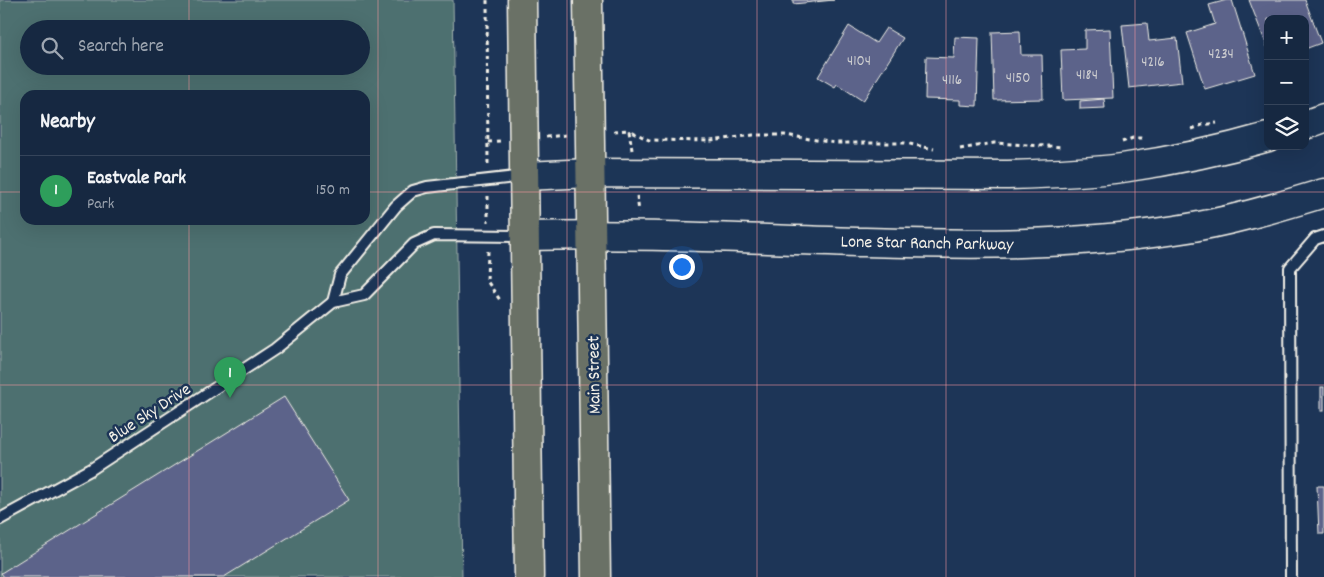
<!DOCTYPE html>
<html lang="en">
<head>
<meta charset="utf-8">
<style>
  body { margin:0; font-family:Dekko,sans-serif; background:#23344c; color:#f1f3f6 }
  .controls { position:absolute; right:15px; top:15px; display:grid; overflow:hidden; border-radius:10px; box-shadow:0 5px 20px #0002 }
  .controls button { width:45px; height:45px; display:grid; place-items:center; padding:0; border:0; border-bottom:1px solid #35445a; background:#162841; color:#f1f3f6; font:25px sans-serif }
  .you { position:absolute; left:681px; top:266px; width:18px; height:18px; margin:-12px; border:4px solid #fff; border-radius:50%; background:#1a73e8; box-shadow:0 0 0 8px #1a73e833 }
  .badge { display:grid; place-items:center; width:32px; height:32px; border-radius:50%; background:#ff9aa2; color:#fff; font-size:16px; font-weight:700 }
  .pin { position:absolute; translate:-50% -41px; filter:drop-shadow(0 1px 2px #0008) }
  .pin::after { content:''; position:absolute; top:26px; width:18px; height:15px; background:inherit; clip-path:polygon(0 0,100% 0,50% 100%) }
  .list { margin:0; padding:0; list-style:none }
  h2 { display:flex; justify-content:space-between; align-items:center; height:65px; margin:0; padding:0 20px; font-size:21px }
  h2 small { font-size:16px; font-weight:400; color:#9ea6b1 }
  .list li { display:grid; grid-template-columns:32px 1fr auto; gap:15px; align-items:center; box-sizing:border-box; height:70px; padding:0 20px; border-top:1px solid #35445a }
  .list b { display:block; font-size:19px; white-space:nowrap }
  .list p { margin:0; font-size:16px; white-space:nowrap; color:#9ea6b1 }
  .list em { font-size:16px; font-style:normal; color:#9ea6b1 }
  .icon { flex:none; width:28px; height:28px; fill:none; stroke:currentColor; stroke-width:2; stroke-linecap:round; stroke-linejoin:round }
  .map { position:relative; flex:none; width:1324px; height:577px; overflow:hidden }
  .search { position:absolute; background:#162841; box-shadow:0 5px 20px #0002; left:20px; top:20px; width:350px; height:55px; display:flex; align-items:center; gap:12px; box-sizing:border-box; padding:0 18px; border-radius:28px; color:#9ea6b1; font-size:19px }
  .panel { position:absolute; background:#162841; box-shadow:0 5px 20px #0002; left:20px; top:90px; width:350px; height:135px; border-radius:15px }
  .map>svg:first-child { display:block }
</style>
</head>
<body>
<div class="map">
<svg width="1324" height="577" viewBox="0 0 1324 577">
  <rect width="100%" height="100%" fill="#1d3557"/>
  <filter id="ink" filterUnits="userSpaceOnUse"><feTurbulence type="fractalNoise" baseFrequency=".02" numOctaves="2"/><feDisplacementMap in="SourceGraphic" scale="10" xChannelSelector="R" yChannelSelector="G"/><feConvolveMatrix kernelMatrix="1 2 1 2 8 2 1 2 1" color-interpolation-filters="sRGB"/></filter>
  <g filter="url(#ink)">
    <path fill="#4d6f70" stroke="#a0b0ac" fill-rule="evenodd" d="M0 0H453L462 577H0ZM29 29H361V66H29ZM25 95H365V220H25Z"/>
    <g fill="#5b638a" stroke="#f4f1e8">
      <path d="M793 0H834L793 4Z"/>
      <path d="M1227 0H1232L1255 74 1205 89 1187 33 1215 24 1209 5Z"/>
      <path d="M1249 0H1305L1321 43 1305 49V19H1268V49Z"/>
      <path d="M1147 23 1149 41 1177 38 1182 82 1129 88 1122 25Z"/>
      <path d="M849 26 876 43 886 28 903 38 863 101 837 84 835 87 818 77Z"/>
      <path d="M1110 29 1113 98 1063 100 1061 50 1085 49V30Z"/>
      <path d="M1020 31 1021 55H1042L1043 99 994 100 992 32Z"/>
      <path d="M955 37 979 38 977 106 960 105V100L925 99 926 57 954 58Z"/>
      <path d="M1104 99 1105 108 1080 109V101Z"/>
      <rect x="1321" y="387" width="3" height="24"/>
      <path d="M284 397 349 500 224 577H4L1 573Z"/>
      <path d="M1317 486H1324V534H1319Z"/>
    </g>
    <g fill="none" stroke-linecap="round" stroke-linejoin="round">
      <defs>
        <g id="lane">
          <path d="M333 302 340 275 396 206 413 191 427 187 524 176"/>
          <path d="M0 519 90 470 275 349 333 302 364 295 414 244 434 235 524 236"/>
          <path d="M1291 577 1290 268 1315 239 1324 236"/>
        </g>
        <g id="secondary">
          <path d="M1305 125 1324 118"/>
          <path d="M525 176 591 173 1007 175C1045 174 1084 173 1122 168 1171 161 1220 151 1268 137"/>
          <path d="M525 236C638 233 752 239 865 242 970 245 1070 246 1175 230 1225 223 1275 208 1324 193"/>
        </g>
        <g id="primary">
          <path d="M522 0 529 577"/>
          <path d="M588 0 596 577"/>
        </g>
      </defs>
      <use href="#lane" stroke="#f4f1e8" stroke-width="14"/>
      <use href="#secondary" stroke="#f4f1e8" stroke-width="31"/>
      <use href="#primary" stroke="#f4f1e8" stroke-width="31"/>
      <g stroke="#f4f1e8" stroke-width="3" stroke-dasharray="4 4" stroke-linecap="butt">
        <path d="M487 0 488 164"/>
        <path d="M1192 129 1202 125 1217 123"/>
        <path d="M614 131 629 130"/>
        <path d="M546 137 567 135"/>
        <path d="M488 142 500 141"/>
        <path d="M1122 142 1133 138H1142"/>
        <path d="M960 149 994 143 1063 147"/>
        <path d="M632 150 629 130 649 140 711 141 753 135H785L835 143H905L934 149"/>
        <path d="M488 196V222"/>
        <path d="M637 196 639 212"/>
        <path d="M488 251 487 281 500 300"/>
      </g>
      <use href="#lane" stroke="#1d3557" stroke-width="10"/>
      <use href="#secondary" stroke="#1d3557" stroke-width="28"/>
      <use href="#primary" stroke="#6a7166" stroke-width="28"/>
    </g>
  </g>
  <path fill="none" stroke="#ff9aa2" stroke-width="1" stroke-opacity="0.55" d="M189 0V29M378 0V577M567 0V577M757 0V577M946 0V577M1135 0V577M189 66V95M0 192H25M365 192H1324M189 220V577M0 385H1324"/>
  <g text-anchor="middle" stroke-width="5" stroke-linejoin="round" paint-order="stroke">
    <g font-size="15" fill="#ceced0">
      <text x="1221" y="58">4234</text>
      <text x="859" y="65">4104</text>
      <text x="1153" y="66">4216</text>
      <text x="1087" y="79">4184</text>
      <text x="1018" y="82">4150</text>
      <text x="952" y="84">4116</text>
    </g>
    <g font-size="18" fill="#f4f1e8" stroke="#1d3557">
      <text transform="translate(927 242) rotate(1)" y="6">Lone Star Ranch Parkway</text>
      <text transform="translate(593 375) rotate(-91)" y="6">Main Street</text>
      <text transform="translate(149 412) rotate(-33)" y="6">Blue Sky Drive</text>
    </g>
  </g>
</svg>
<div class="controls">
<button>+</button>
<button>−</button>
<button><svg class="icon" aria-label="layers" viewBox="0 0 24 24"><path d="M12 4l9 5-9 5-9-5zM3 14l9 5 9-5"/></svg></button>
</div>
<div class="you"></div>
<div class="pin badge" style="left:230px;top:398px;background:#2e9e5b">1</div>
<div class="search"><svg class="icon" aria-label="search" viewBox="0 0 24 24"><circle cx="10" cy="10" r="6"/><path d="M15 15l6 6"/></svg>Search here</div>
<section class="panel">
<h2>Nearby<small></small></h2>
<ul class="list">
<li><span class="badge" style="background:#2e9e5b">1</span><div><b>Eastvale Park</b><p>Park</p></div><em>150 m</em></li>
</ul>
</section>
</div>
</body>
</html>
